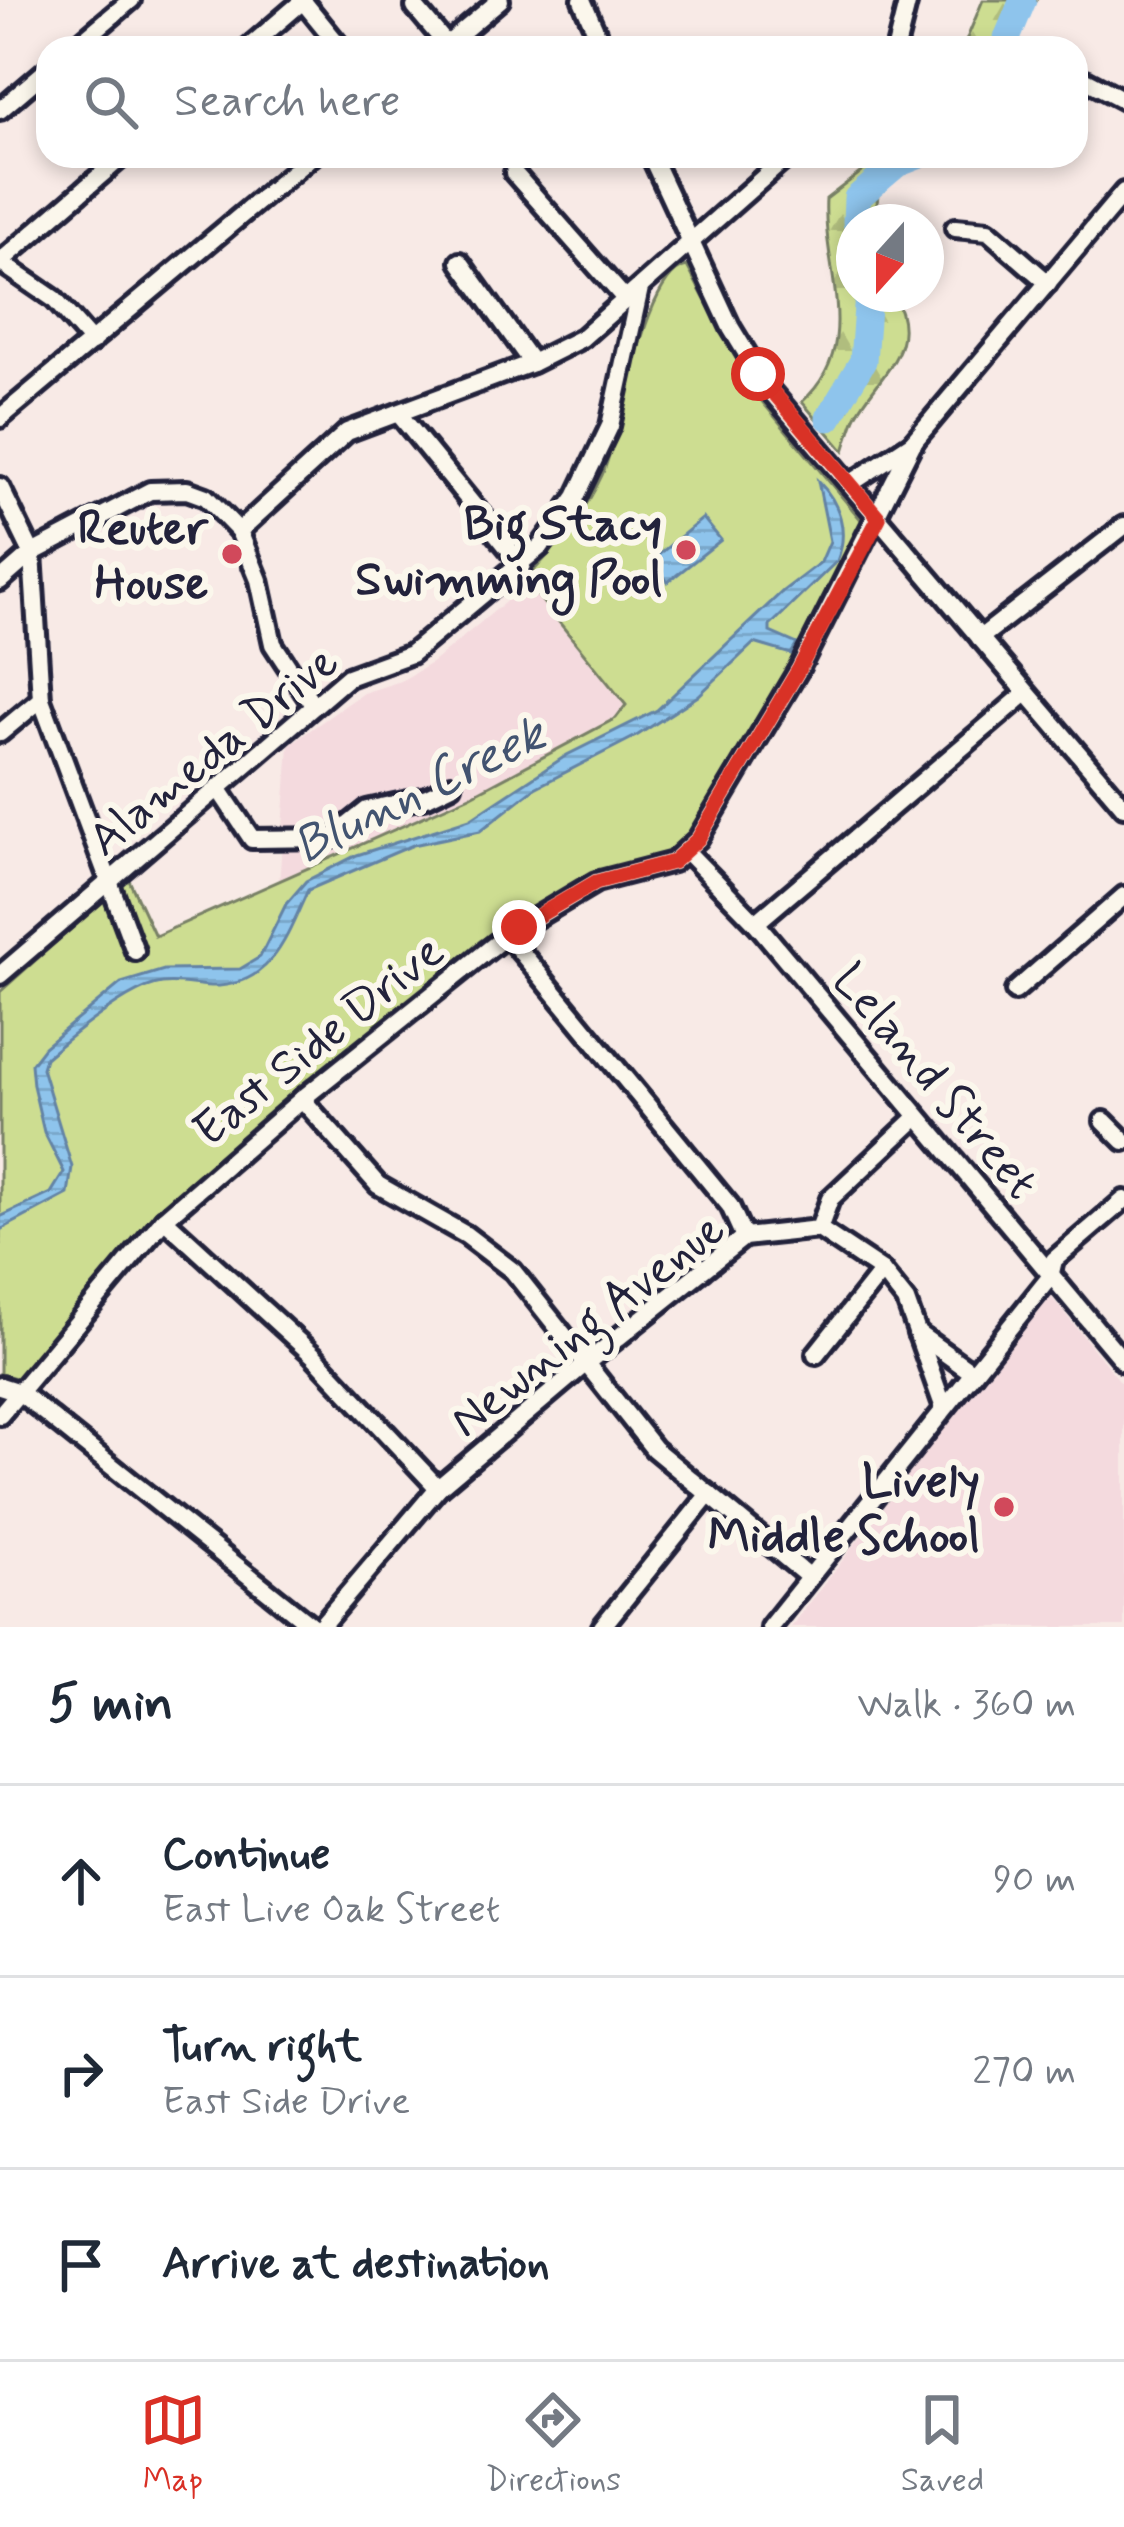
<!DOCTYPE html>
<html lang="en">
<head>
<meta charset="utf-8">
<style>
  body { margin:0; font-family:Mynerve,sans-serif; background:#f6f6f7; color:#1f2937 }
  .compass { position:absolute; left:836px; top:204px; width:108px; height:108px; border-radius:50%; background:#fff; box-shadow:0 6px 18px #0003; rotate:201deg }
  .stop { position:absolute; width:36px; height:36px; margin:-27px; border:9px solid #d93025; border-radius:50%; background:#fff }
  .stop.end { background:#d93025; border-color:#fff; box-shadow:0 3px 12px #0008 }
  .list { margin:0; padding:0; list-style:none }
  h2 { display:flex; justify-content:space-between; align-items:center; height:156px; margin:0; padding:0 48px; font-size:51px }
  h2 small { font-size:39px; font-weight:400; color:#747a83 }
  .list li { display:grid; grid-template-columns:78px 1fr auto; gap:36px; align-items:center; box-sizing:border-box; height:192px; padding:0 48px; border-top:3px solid #e0e1e3 }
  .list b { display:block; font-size:45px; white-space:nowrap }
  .list p { margin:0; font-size:39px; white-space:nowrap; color:#747a83 }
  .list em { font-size:39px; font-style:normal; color:#747a83 }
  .icon { flex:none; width:66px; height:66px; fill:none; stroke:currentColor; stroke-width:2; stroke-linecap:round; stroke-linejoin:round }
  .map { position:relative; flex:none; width:1124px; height:1627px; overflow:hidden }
  .search { position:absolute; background:#fff; box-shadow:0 6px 18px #0003; left:36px; right:36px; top:36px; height:132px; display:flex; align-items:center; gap:30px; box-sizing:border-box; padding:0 42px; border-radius:36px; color:#747a83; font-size:45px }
  .sheet { height:732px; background:#fff }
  nav { display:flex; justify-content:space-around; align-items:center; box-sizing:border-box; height:168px; border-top:3px solid #e0e1e3; background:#fff; font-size:33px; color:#747a83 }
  nav a { display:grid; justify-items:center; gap:6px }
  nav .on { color:#d93025 }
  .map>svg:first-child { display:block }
</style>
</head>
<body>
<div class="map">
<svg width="1124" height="1627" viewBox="0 0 1124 1627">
  <defs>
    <pattern id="forest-firs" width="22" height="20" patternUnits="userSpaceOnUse" patternTransform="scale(3)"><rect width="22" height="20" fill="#cddd91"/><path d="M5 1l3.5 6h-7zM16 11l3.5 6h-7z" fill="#b0bd7e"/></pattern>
    <pattern id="water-rules" width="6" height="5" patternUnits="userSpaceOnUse" patternTransform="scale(3)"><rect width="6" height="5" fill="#8ec4ec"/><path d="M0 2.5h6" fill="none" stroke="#7aa8cb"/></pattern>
  </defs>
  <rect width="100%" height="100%" fill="#f8eae6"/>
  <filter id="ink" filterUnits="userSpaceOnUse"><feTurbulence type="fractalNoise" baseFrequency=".00833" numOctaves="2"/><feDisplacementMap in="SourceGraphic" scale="24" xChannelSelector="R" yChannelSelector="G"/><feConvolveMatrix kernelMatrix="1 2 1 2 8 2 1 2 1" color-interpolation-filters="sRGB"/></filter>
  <g filter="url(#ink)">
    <g fill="#f4dade">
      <path d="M528 583 626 706 616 718 470 796 279 884 289 745 363 693 401 681 433 662Z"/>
      <path d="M1048 1293 1124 1386V1627H791Z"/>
    </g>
    <g fill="url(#forest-firs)" stroke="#788066" stroke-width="3">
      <path d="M983 0H1036L1009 48H963Z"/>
      <path d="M882 156H942L922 157 879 186 875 222H854V294H893C923 348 880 373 857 414 851 425 848 440 844 451L802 402C866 344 822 271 826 199Z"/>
    </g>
    <path fill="#cddd91" stroke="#788066" stroke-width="3" d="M687 266 754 392 863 522C844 590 721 808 671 856L600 872 480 941 157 1212 20 1379 0 1374V992L128 878 155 936 470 796 616 718 626 705 525 580C556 547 583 516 602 475 622 433 643 273 687 266Z"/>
    <g fill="url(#water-rules)" stroke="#6383a5" stroke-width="3">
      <path d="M818 481C840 503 849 531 837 561L770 626V632L797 644 791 654 754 643 698 696 638 735 535 788 480 831 413 845 308 890C288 933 274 982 219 986 200 987 180 980 162 983 130 987 71 1036 45 1058L42 1068 72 1167 68 1194 0 1230V1217L51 1193 64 1172 44 1132 33 1085 31 1064 44 1047 121 983 164 970 240 969 260 957 286 904 306 881 357 855 470 819 567 755 657 710 783 591 821 562 830 541Z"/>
      <path d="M703 518 721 540 668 582 651 561Z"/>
    </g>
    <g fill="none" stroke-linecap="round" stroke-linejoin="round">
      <g stroke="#8ec4ec" stroke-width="27">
        <path d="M1003 48 1023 0"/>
        <path d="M856 222 857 198 897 164 918 156"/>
        <path d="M829 418 863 361 868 294"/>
      </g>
      <defs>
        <g id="minor">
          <path d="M302 0 341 48"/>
          <path d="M582 0 603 48"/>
          <path d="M415 7 447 45"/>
          <path d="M74 48 131 0"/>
          <path d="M248 48 304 0"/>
          <path d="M443 48 500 0"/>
          <path d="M896 48 908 0"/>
          <path d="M1086 80 1124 100"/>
          <path d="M0 110 48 69"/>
          <path d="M651 156 731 328 767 387 1124 807"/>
          <path d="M514 173 626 300"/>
          <path d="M955 228 988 231 1048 283"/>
          <path d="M0 262 123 156"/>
          <path d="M0 262 54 299 92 342"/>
          <path d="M460 262 532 363"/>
          <path d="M398 413 522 565"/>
          <path d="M0 418 312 156"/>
          <path d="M850 484 914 442"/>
          <path d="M0 487 32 553 41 699 135 951"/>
          <path d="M239 531 347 432 532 363 582 338 788 156"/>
          <path d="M0 581 32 553 150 491 187 490 206 497 239 531 259 580 273 644 313 705"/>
          <path d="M980 638 1124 526"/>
          <path d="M0 733 41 699"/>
          <path d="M218 788 252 839 332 838 367 810 427 797 452 785"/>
          <path d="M686 851 756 923 1124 1362"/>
          <path d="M756 923 1026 693"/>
          <path d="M507 935 730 1206 744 1237"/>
          <path d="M0 975 348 677 411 654 541 546 576 497 610 426 640 288"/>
          <path d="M1015 991 1124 896"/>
          <path d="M302 1099 378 1185 466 1235 513 1271 654 1449 809 1577"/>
          <path d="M1104 1121 1124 1141"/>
          <path d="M164 1219 313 1355 438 1488"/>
          <path d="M819 1229 882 1271 906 1301 944 1408"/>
          <path d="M917 1333 973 1373"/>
          <path d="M816 1354 882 1271"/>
          <path d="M0 1386 19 1392 313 1627"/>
          <path d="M0 1415 164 1219 302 1099 507 935 596 882 673 862 698 839 799 669 914 441 1124 192"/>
          <path d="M320 1627 438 1488 585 1364 744 1237 819 1229 830 1199 916 1118"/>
          <path d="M602 1627 709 1494"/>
          <path d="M770 1627 1050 1277 1054 1260 1124 1200"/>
        </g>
      </defs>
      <use href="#minor" stroke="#22223b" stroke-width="26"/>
      <use href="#minor" stroke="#fbf7ec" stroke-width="16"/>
    </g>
  </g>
  <g fill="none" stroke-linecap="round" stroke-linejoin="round" filter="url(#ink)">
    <path stroke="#d93025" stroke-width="15" d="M519 927 596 882 673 862 698 839 799 669 879 518 758 374"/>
  </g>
  <g fill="#d1495b" stroke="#fbf7ec" stroke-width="4.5">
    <circle cx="686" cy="550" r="12"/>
    <circle cx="232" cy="554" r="12"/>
    <circle cx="1004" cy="1507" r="12"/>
  </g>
  <g text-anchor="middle" stroke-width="12" stroke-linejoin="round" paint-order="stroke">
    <g font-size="48" font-weight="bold" fill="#22223b" stroke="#fbf7ec" text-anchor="end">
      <text x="662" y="539">Big Stacy<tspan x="662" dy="55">Swimming Pool</tspan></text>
      <text x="208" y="543">Reuter<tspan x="208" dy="55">House</tspan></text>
      <text x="980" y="1496">Lively<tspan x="980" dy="55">Middle School</tspan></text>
    </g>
    <g font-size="48" fill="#22223b" stroke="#fbf7ec">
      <text transform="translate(212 749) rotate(-39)" y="17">Alameda Drive</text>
      <text transform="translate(317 1039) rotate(-39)" y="17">East Side Drive</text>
      <text transform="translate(937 1080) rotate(50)" y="17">Leland Street</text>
      <text transform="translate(586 1323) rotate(-38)" y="17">Newning Avenue</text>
    </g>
    <g font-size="51" font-style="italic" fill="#425370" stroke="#fbf7ec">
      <text transform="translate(418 788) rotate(-26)" y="18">Blunn Creek</text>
    </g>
  </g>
</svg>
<svg class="compass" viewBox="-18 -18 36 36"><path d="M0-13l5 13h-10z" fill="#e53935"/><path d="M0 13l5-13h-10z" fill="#747a83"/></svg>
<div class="stop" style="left:758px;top:374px"></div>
<div class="stop end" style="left:519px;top:927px"></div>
<div class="search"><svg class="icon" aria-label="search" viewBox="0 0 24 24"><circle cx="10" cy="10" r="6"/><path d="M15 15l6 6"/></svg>Search here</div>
</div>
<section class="sheet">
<h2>5 min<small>Walk · 360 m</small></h2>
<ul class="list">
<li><svg class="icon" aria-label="ahead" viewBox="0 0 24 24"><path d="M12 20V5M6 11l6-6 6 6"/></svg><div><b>Continue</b><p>East Live Oak Street</p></div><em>90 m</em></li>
<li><svg class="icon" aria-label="right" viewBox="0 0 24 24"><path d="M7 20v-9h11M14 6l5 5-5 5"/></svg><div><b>Turn right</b><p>East Side Drive</p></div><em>270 m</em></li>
<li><svg class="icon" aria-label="arrive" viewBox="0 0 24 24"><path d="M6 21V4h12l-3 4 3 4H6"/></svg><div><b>Arrive at destination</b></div></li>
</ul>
</section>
<nav>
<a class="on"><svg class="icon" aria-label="map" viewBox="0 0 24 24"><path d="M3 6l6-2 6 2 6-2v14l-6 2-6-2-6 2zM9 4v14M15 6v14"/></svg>Map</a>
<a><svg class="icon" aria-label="directions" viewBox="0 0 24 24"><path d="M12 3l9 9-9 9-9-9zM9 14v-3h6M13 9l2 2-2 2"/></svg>Directions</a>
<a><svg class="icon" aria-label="saved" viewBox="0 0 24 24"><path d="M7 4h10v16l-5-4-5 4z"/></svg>Saved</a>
</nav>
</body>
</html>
